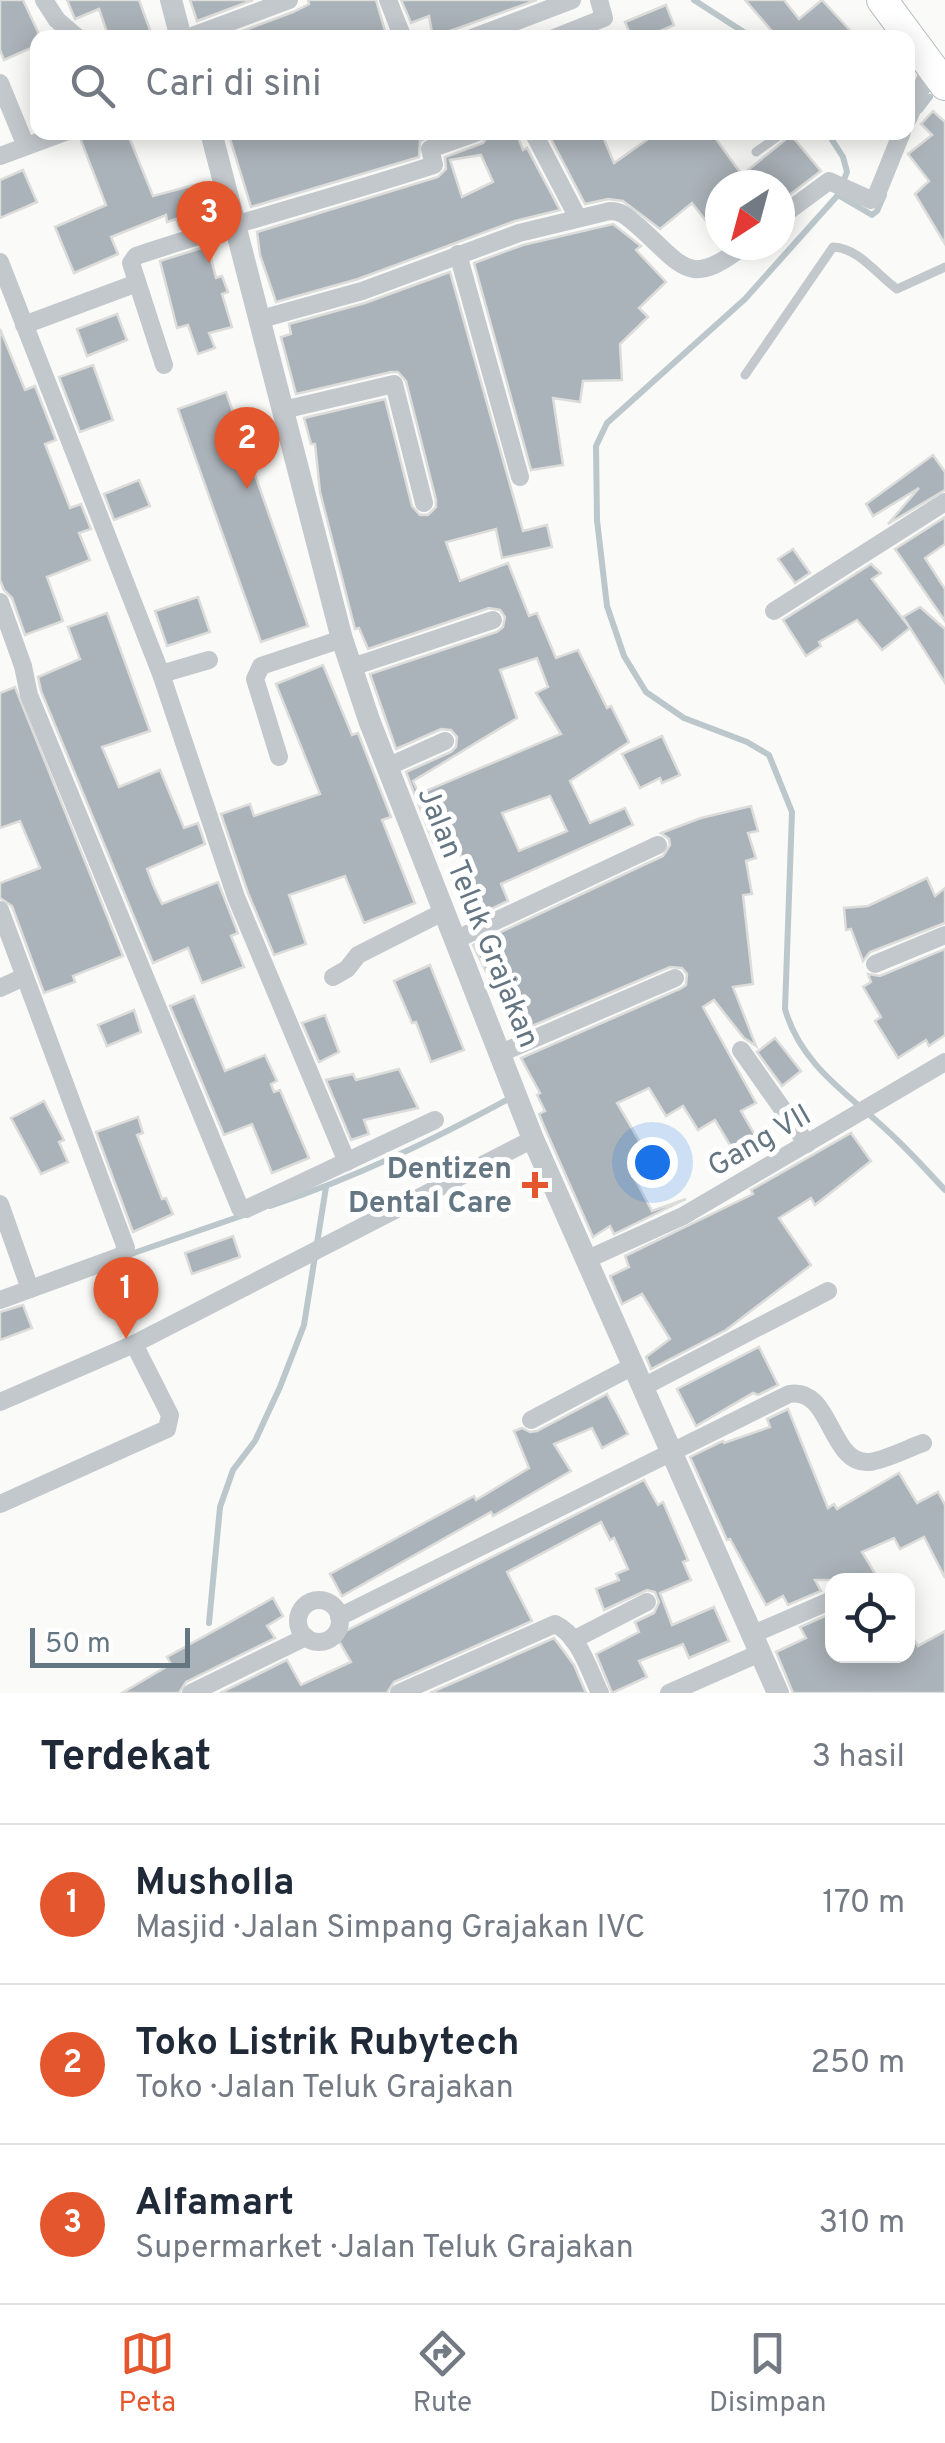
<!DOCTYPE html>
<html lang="id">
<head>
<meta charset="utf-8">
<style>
  body { margin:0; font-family:Overpass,sans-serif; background:#f6f6f7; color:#1f2937 }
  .controls { position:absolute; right:30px; bottom:30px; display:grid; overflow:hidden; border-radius:20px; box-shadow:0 5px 25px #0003 }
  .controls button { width:90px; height:90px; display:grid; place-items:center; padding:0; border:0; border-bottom:2px solid #e0e1e3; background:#fff; color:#1f2937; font:50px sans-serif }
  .compass { position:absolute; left:705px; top:170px; width:90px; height:90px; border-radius:50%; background:#fff; box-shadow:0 5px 25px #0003; rotate:216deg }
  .scale { position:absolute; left:30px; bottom:25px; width:160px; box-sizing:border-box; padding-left:10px; border:5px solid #657683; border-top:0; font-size:28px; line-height:35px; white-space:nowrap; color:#657683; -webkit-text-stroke:8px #fff; paint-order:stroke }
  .you { position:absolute; left:652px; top:1162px; width:35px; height:35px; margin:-25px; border:8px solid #fff; border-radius:50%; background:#1a73e8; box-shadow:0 0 0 15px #1a73e833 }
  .badge { display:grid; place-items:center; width:65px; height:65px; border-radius:50%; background:#e4572e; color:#fff; font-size:32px; font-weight:700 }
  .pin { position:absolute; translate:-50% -82px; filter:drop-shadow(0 2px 5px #0008) }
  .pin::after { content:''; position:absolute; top:52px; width:35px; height:30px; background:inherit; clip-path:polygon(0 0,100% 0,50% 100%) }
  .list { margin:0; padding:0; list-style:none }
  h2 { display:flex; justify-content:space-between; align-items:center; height:130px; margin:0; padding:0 40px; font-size:42px }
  h2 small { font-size:32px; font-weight:400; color:#747a83 }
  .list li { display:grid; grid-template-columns:65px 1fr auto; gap:30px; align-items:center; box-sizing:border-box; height:160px; padding:0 40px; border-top:2px solid #e0e1e3 }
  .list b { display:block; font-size:38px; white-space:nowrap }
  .list p { margin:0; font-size:32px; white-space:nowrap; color:#747a83 }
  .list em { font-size:32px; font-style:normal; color:#747a83 }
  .icon { flex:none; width:55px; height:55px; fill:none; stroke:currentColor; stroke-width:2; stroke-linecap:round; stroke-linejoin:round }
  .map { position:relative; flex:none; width:945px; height:1693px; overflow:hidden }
  .search { position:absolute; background:#fff; box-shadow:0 5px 25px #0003; left:30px; right:30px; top:30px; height:110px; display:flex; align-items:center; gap:25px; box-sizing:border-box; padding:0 35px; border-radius:20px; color:#747a83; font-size:38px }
  .sheet { height:610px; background:#fff }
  nav { display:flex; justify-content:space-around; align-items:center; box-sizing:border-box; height:140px; border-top:2px solid #e0e1e3; background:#fff; font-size:28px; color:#747a83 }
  nav a { display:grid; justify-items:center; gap:5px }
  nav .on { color:#e4572e }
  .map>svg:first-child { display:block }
</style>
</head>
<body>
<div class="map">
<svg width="945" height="1693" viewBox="0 0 945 1693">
  <rect width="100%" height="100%" fill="#fafaf8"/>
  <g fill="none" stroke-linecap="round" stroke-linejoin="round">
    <g stroke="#bbc7cb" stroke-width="6">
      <path d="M694 0 753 38"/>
      <path d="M920 110 930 97"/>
      <path d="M827 132 843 157 847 172 838 195 745 299 607 423 596 446 597 520 607 606 624 656 646 692 684 718 747 742 769 755 792 812 785 1009C802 1069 854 1097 896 1139 913 1155 929 1173 945 1190"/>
      <path d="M838 195 872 215 877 211 884 195"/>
      <path d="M270 1206C355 1178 433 1140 512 1097"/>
      <path d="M128 1255 244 1215"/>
      <path d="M209 1623 220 1507 233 1470 255 1441 280 1387 304 1325 326 1187"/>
    </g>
  </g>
  <g fill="#aab3b9" stroke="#dcdcda" stroke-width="2.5" fill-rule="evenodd">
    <path d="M0 0H23L38 32V45L4 60 0 50Z"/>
    <path d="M67 0H139L153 38H109L99 9 75 19Z"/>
    <path d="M190 0H253L197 21Z"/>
    <path d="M308 0H376L387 38H224L293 12 309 4Z"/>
    <path d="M401 0H537L450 31 432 33 429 16 411 23Z"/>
    <path d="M745 0H784L799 19 822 0 857 38H778Z"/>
    <path d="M666 5 674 25 644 38H632L625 22Z"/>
    <path d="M933 111 945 122V244L915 194 929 181 908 154 932 135 921 124Z"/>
    <path d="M93 132H127L153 196 198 184 208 220 180 229 176 219 167 222 166 215 111 237 118 254 74 273 55 227 106 205 80 138Z"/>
    <path d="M228 132H439L420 141 419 157 251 207Z"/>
    <path d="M490 132H516L523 150 527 148 560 210 515 221 358 279 276 302 260 255 257 232 438 177 446 169 445 157 483 143ZM481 155 493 182 462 197 450 160Z"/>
    <path d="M559 132H601L614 163 658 132H711L742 175 791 135 821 171 780 202V185H720V239L692 203 660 229 623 201 608 199 585 204 550 137Z"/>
    <path d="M23 170 37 202 0 218V180Z"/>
    <path d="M613 224 641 246 636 250 666 282 639 308 648 317 620 344 622 380 583 381 580 402 553 398 563 465 531 470 474 263 523 245Z"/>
    <path d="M214 244 208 246 216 278 222 276 228 292 222 294 232 327 209 333 215 348 198 354 188 325 177 328 160 261Z"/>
    <path d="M450 272 523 531 547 525 552 547 502 558 496 529 446 542 460 581 508 563 529 616 537 613 556 658 578 650 607 708 611 706 629 742 570 781 590 823 625 808 633 825 501 884 508 901 468 920 450 876 467 869 452 835 433 842 406 772 451 752 456 747 457 737 451 730 441 729 396 749 370 674 497 632 503 627 505 617 500 610 489 608 368 649 359 628 355 629 320 492 315 444H311L304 418 385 399 412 506 420 515H428L436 507V500L406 381 398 372H391L296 394 281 337 291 334 289 324 365 303ZM537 658 548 687 536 693 561 734 419 794 413 781 517 718 500 670ZM550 796 567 831 519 851 502 813Z"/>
    <path d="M117 314 127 340 87 356 77 329Z"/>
    <path d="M0 329 25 390 35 386 56 440 45 444 70 508 81 504 91 529 79 533 90 560 47 577 63 621 25 635 12 598 4 590 0 580Z"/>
    <path d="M93 365 113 420 80 432 59 377Z"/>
    <path d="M226 392 308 626 261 642 178 409Z"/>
    <path d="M933 455 945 472V490L888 524 919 488 873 516 866 504Z"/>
    <path d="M139 480 150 506 114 520 104 494Z"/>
    <path d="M945 517V544L925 558 945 589V621L895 549Z"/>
    <path d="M793 549 810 573 795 583 778 559Z"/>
    <path d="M871 564 881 573 872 579 910 628 882 650 857 620 819 642 821 646 806 656 783 620Z"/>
    <path d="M198 597 210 632 167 646 155 611Z"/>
    <path d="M920 607 945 629V683L903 617Z"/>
    <path d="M107 613 150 731 102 747 119 787 160 770 184 828 198 823 205 844 147 869 153 885 162 904 218 882 238 933 231 936 244 967 202 983 188 948 153 963 41 691 38 677 80 659 68 627Z"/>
    <path d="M323 665 352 735 358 733 391 817 382 820 415 903 364 923 345 876 289 895 306 944 274 955 248 893 221 814 250 804 254 816 320 794 276 684Z"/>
    <path d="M15 687 123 956 73 976 75 982 44 993 12 906 0 898V883L40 868 20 821 0 828V693Z"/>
    <path d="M662 736 680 775 662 783 660 778 640 788 622 754Z"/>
    <path d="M751 806 758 831 748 833 756 858 746 861 752 894 743 895 753 984 733 987 756 1046 744 1038 714 1000 703 1007 756 1103 741 1111 759 1142 736 1155 715 1120 698 1130 683 1106 666 1116 649 1088 617 1103 654 1166 634 1177 652 1211 686 1199 614 1234 610 1226 593 1237 547 1133 539 1114 545 1111 537 1095 540 1093 521 1058 680 989 686 985 687 974 682 968 670 967 525 1029 515 1008 506 1012 473 945 663 856 670 845 669 839 661 833 701 818Z"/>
    <path d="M927 878 935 896 945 888V923L870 952 863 961 851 929 846 930 844 908 868 906Z"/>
    <path d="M945 949V1035L929 1046 926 1040 898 1058 875 1021 881 1017 863 987 871 982 868 974 880 976Z"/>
    <path d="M430 965 464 1050 431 1062 416 1022 412 1023 394 981Z"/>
    <path d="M194 996 225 1071 265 1055 277 1081 271 1084 274 1092 280 1090 309 1158 272 1173 252 1124 224 1135 170 1006Z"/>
    <path d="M134 1010 141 1032 107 1046 98 1025Z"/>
    <path d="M325 1015 339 1052 319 1062 302 1023Z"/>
    <path d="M775 1038 801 1071 782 1086 757 1052Z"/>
    <path d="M399 1069 418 1108 364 1120 369 1134 351 1140 326 1080 353 1074 356 1080Z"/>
    <path d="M44 1101 64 1140 59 1142 68 1162 41 1174 11 1118Z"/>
    <path d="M138 1117 143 1133 137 1135 162 1199 166 1198 173 1214 133 1232 96 1132Z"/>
    <path d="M851 1133 871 1161 815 1205 811 1198 779 1218 811 1265 726 1330 651 1369 646 1357 670 1339 642 1294 622 1304 610 1276 629 1267 625 1256 753 1194 751 1190Z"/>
    <path d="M233 1236 240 1257 192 1274 185 1253Z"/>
    <path d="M23 1305 32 1328 0 1340V1312Z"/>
    <path d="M759 1347 778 1385 758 1395 753 1393 696 1426 677 1389Z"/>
    <path d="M607 1394 628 1434 602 1448 592 1428 554 1444 571 1471 493 1516 491 1512 342 1596 330 1574 474 1496 476 1500 529 1468 514 1431 522 1428 530 1432 537 1431Z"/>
    <path d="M788 1409 828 1508 834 1504 837 1509 899 1473 917 1503 938 1492 945 1505V1578L924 1537 900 1549 894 1538 862 1552 879 1580H815L821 1591 788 1605 783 1596 766 1605 730 1539 727 1540 690 1457 723 1441 724 1443 770 1427 767 1419Z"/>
    <path d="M644 1480 658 1505 663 1502 688 1560 683 1562 691 1580 660 1593 672 1625 714 1607 729 1641 689 1658 683 1644 639 1661 647 1677 612 1693 596 1654 639 1632 635 1622 654 1613 659 1602 655 1592 647 1590 604 1610 596 1589 619 1580 616 1574 628 1569 614 1538 610 1540 601 1522 507 1572 532 1621 394 1682 387 1693H220L287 1660 301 1685 351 1662 336 1636Z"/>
    <path d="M273 1598 283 1616 267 1626 275 1638 186 1682 179 1693H122L171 1664 167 1657Z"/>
    <path d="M832 1613V1656H908V1630L918 1646 945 1631V1693H793L776 1652 806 1638 800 1627Z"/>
    <path d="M554 1638 574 1665 586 1693H430Z"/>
  </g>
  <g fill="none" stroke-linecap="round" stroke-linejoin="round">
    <defs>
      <path id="primary" d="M882 0 945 85"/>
    </defs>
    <use href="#primary" stroke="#b5babe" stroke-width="32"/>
    <g stroke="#c3c8cc" stroke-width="9">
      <path d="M756 152 784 132"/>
      <path d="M745 375 833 247C859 248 877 275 897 289L945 267"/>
    </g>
    <g stroke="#c3c8cc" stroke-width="18">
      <path d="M44 0 57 20 78 38"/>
      <path d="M388 0 403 38"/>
      <path d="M187 38 289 0"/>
      <path d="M472 38 572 0"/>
      <path d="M554 38 604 18 599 0"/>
      <path d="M0 83 25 144"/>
      <path d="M908 119 931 66"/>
      <path d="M533 132 578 218"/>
      <path d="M0 156 65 132"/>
      <path d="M780 217 829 181 871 200 877 194 902 132"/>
      <path d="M458 254 520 477"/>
      <path d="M0 262 161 674 236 897 347 1162"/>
      <path d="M261 319 362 291 519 233 610 211C623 211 628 218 638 226 684 267 689 289 745 245"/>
      <path d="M24 325 137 283"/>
      <path d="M164 365 131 263 136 256C235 223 335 197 434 165L430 149 478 132"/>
      <path d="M283 410 394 384 424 503"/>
      <path d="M0 602 23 666 29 695 240 1208 246 1209 435 1120"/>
      <path d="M774 611 945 502"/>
      <path d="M352 667 493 620"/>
      <path d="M161 674 209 660"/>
      <path d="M279 757 255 679 261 666 342 639"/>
      <path d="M387 767 445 741"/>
      <path d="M0 910 126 1248 121 1256 0 1300"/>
      <path d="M455 940 658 845"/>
      <path d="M875 964 945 935"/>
      <path d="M333 977 347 969 358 955 443 912"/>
      <path d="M0 988 24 977"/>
      <path d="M741 1050 807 1144"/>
      <path d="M501 1053 675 978"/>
      <path d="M0 1204 30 1289"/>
      <path d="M588 1259 683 1216 945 1062"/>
      <path d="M643 1387 828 1291"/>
      <path d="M0 1402 134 1344 533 1139"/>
      <path d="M531 1420 635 1365"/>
      <path d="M0 1504 167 1429 170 1415 134 1344"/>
      <circle cx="319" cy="1621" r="21"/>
      <path d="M339 1617 789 1394C832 1386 829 1465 869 1462 886 1460 906 1449 923 1443"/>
      <path d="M751 1635 832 1600"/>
      <path d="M573 1640 647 1602"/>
      <path d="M191 1693 306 1637"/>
      <path d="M399 1693 555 1624C579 1635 589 1670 600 1693"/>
      <path d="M669 1693 760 1653"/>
    </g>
    <g stroke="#c3c8cc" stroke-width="22">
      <path d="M171 0 181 38"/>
      <path d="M211 132 342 639 369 720 533 1139 778 1693"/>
    </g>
    <use href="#primary" stroke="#fff" stroke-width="30"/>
  </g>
  <path fill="#e4572e" stroke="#fff" stroke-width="4" d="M530 1170h10v10h10v10h-10v10h-10v-10h-10v-10h10z"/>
  <g text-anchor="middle" stroke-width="10" stroke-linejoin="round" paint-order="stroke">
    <g font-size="30" fill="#657683" stroke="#fff">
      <text transform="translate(479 917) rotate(68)" y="10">Jalan Teluk Grajakan</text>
      <text transform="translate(759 1140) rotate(-30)" y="10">Gang VII</text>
    </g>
    <g font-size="30" font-weight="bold" fill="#657683" stroke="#fff" text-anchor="end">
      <text x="512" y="1178">Dentizen<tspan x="512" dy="34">Dental Care</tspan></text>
    </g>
  </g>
</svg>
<div class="controls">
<button><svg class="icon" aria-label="locate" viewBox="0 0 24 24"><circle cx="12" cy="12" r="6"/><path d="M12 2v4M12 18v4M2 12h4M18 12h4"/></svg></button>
</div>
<svg class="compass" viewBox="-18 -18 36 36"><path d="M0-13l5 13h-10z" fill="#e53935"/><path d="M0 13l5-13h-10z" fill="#747a83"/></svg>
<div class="scale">50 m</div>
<div class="you"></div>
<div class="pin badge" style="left:126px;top:1339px">1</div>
<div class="pin badge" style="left:247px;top:489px">2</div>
<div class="pin badge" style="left:209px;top:263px">3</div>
<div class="search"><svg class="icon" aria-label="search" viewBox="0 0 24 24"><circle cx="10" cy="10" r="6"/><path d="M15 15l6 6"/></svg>Cari di sini</div>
</div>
<section class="sheet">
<h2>Terdekat<small>3 hasil</small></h2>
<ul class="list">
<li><span class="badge">1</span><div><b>Musholla</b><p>Masjid · Jalan Simpang Grajakan IVC</p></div><em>170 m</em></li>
<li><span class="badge">2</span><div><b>Toko Listrik Rubytech</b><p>Toko · Jalan Teluk Grajakan</p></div><em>250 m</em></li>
<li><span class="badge">3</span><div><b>Alfamart</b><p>Supermarket · Jalan Teluk Grajakan</p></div><em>310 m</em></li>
</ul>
</section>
<nav>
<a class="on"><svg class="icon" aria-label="map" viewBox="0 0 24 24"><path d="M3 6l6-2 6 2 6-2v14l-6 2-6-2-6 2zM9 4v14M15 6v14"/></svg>Peta</a>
<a><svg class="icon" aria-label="directions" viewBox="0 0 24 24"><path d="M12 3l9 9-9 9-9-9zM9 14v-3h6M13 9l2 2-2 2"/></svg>Rute</a>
<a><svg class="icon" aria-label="saved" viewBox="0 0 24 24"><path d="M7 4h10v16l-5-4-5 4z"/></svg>Disimpan</a>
</nav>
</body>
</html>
